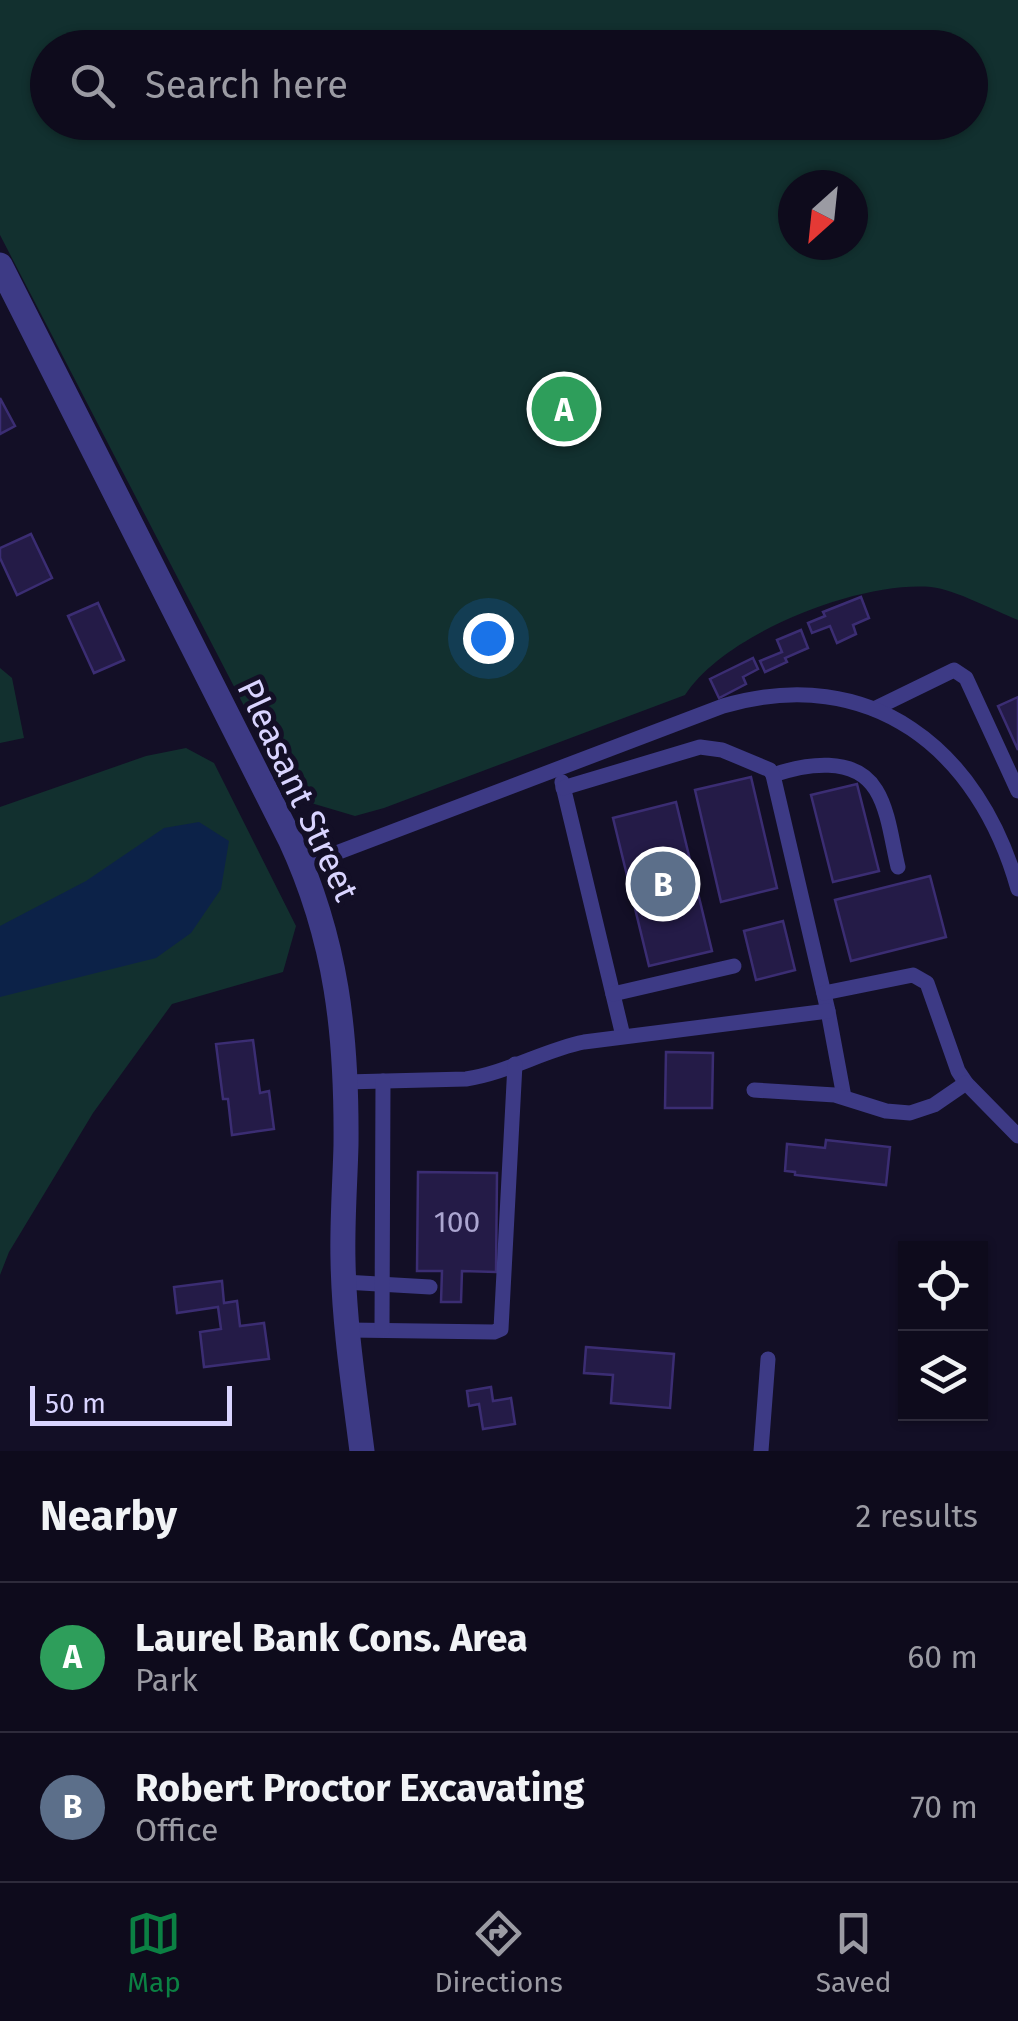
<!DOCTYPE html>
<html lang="en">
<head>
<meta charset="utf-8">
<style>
  body { margin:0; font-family:"Fira Sans",sans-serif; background:#1c1929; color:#f1f3f6 }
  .controls { position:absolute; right:30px; bottom:30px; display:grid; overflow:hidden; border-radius:0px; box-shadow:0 2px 8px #0004 }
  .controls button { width:90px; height:90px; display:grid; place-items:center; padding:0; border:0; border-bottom:2px solid #2e2b3b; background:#0e0b1c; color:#f1f3f6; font:50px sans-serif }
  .compass { position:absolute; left:778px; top:170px; width:90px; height:90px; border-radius:50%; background:#0e0b1c; box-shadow:0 2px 8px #0004; rotate:207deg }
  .scale { position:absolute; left:30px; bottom:25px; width:202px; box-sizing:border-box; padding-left:10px; border:5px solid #d9d4ff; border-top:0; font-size:28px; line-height:35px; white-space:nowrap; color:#d9d4ff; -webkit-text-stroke:8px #130f26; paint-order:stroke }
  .you { position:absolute; left:488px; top:638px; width:35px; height:35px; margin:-25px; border:8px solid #fff; border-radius:50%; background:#1a73e8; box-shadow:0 0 0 15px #1a73e833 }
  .badge { display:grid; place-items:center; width:65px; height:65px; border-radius:50%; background:#0b8043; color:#fff; font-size:32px; font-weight:700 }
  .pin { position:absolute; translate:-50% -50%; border:5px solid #fff; box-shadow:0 2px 10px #0006 }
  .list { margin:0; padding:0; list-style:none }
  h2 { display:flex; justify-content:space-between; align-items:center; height:130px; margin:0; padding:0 40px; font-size:42px }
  h2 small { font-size:32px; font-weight:400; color:#9b9ba3 }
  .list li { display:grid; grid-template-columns:65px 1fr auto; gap:30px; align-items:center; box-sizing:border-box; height:150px; padding:0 40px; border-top:2px solid #2e2b3b }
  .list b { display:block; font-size:38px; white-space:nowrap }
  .list p { margin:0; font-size:32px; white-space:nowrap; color:#9b9ba3 }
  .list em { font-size:32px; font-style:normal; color:#9b9ba3 }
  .icon { flex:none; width:55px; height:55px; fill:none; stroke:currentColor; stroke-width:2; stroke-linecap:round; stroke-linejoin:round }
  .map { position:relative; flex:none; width:1018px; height:1451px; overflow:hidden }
  .search { position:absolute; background:#0e0b1c; box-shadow:0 2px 8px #0004; left:30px; right:30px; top:30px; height:110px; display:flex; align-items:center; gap:25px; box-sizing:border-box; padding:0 35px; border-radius:55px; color:#9b9ba3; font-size:38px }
  .sheet { height:430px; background:#0e0b1c }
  nav { display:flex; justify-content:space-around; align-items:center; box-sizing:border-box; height:140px; border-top:2px solid #2e2b3b; background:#0e0b1c; font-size:28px; color:#9b9ba3 }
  nav a { display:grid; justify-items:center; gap:5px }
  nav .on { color:#0b8043 }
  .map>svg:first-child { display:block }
</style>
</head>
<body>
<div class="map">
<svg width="1018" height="1451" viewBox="0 0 1018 1451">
  <rect width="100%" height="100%" fill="#130f26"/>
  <g fill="#12302f" fill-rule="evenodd">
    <path d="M0 0H1018V620C993 610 956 590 931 587 859 581 725 633 685 695L384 808 355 816 301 800 285 785 0 235ZM48 48H970V122H48ZM853 185V245H793V185Z"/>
    <path d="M0 668 12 678 24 738 0 743Z"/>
    <path d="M186 748 214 763 296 926 283 972 172 1004 93 1113 9 1252 0 1275V807L146 756Z"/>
  </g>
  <path fill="#0c2248" d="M199 822 229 841 221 889 191 933 156 958 0 997V926L86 881 164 828Z"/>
  <g fill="#241b47" stroke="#3b2d73" stroke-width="2.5">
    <path d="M0 398 15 426 0 434Z"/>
    <path d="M31 534 52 578 17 595 0 558V548Z"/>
    <path d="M861 597 869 618 853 625 856 634 837 643 830 626 812 633 808 623 825 616 823 612Z"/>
    <path d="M98 603 124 660 94 673 68 616Z"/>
    <path d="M801 630 808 648 785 658 787 662 765 672 760 661 782 652 777 640Z"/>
    <path d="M753 658 758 669 743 677 746 684 719 698 710 679Z"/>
    <path d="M1018 697V750L998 706Z"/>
    <path d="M751 777 777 888 721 902 695 790Z"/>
    <path d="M857 784 879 871 833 882 811 795Z"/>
    <path d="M676 802 712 951 649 966 613 818Z"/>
    <path d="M930 876 946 937 851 961 835 900Z"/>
    <path d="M783 921 795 970 756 980 744 931Z"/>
    <path d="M253 1040 260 1093 269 1091 274 1129 232 1135 228 1099H223L216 1044Z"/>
    <path d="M666 1052 713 1053 712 1108H665Z"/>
    <path d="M826 1140 890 1147 886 1185 795 1175V1172L785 1171 787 1144 825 1148Z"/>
    <path d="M418 1172 497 1173 496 1272 462 1271 461 1302H441L442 1271H417Z"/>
    <path d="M222 1281 224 1303 237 1301 240 1326 264 1323 269 1359 204 1367 200 1332 221 1329 218 1307 177 1313 174 1287Z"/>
    <path d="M586 1347 674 1354 670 1408 611 1403 613 1375 584 1373Z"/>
    <path d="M491 1387 493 1401 511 1398 515 1424 483 1429 479 1404 469 1406 467 1391Z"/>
  </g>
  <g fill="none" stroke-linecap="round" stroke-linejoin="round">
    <g stroke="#3d3a85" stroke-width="15">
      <path d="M874 709 954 670 966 678 1018 791"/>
      <path d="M773 775C805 764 855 755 876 790 889 811 892 843 898 867"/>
      <path d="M562 782 623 1036"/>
      <path d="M563 788 700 747 722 750 770 770 773 775 828 1011 844 1097"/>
      <path d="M302 866 723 706C871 663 979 749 1018 889"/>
      <path d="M824 993 913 975 927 983 958 1071 966 1083 1018 1136"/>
      <path d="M613 994 734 966"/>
      <path d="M345 1082 466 1079C507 1073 544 1050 584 1042L828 1011"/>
      <path d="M754 1090 835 1095 886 1111 910 1113 934 1105 966 1083"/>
      <path d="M344 1282 430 1287"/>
      <path d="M349 1330 494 1332 501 1329 515 1064"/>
      <path d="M382 1330 383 1081"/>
      <path d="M761 1451 768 1359"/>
    </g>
    <path stroke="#3d3a85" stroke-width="25" d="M0 265 290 839C337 940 347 1035 346 1145 345 1184 342 1222 343 1260 344 1323 354 1388 362 1451"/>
  </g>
  <g text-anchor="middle" stroke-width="10" stroke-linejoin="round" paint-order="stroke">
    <g font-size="30" fill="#aca6d1">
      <text x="457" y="1232">100</text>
    </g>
    <g font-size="35" fill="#d9d4ff" stroke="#130f26">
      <text transform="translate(298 790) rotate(65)" y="12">Pleasant Street</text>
    </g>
  </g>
</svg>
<div class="controls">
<button><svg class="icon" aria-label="locate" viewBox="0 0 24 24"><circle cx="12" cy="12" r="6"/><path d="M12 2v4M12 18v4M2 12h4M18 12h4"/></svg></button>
<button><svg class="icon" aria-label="layers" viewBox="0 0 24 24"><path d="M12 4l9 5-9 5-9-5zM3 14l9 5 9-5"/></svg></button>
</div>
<svg class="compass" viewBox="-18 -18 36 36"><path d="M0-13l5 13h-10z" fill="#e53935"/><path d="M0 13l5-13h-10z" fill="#9b9ba3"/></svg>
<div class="scale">50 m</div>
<div class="you"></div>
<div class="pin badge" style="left:564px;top:409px;background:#2e9e5b">A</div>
<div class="pin badge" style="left:663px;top:884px;background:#5c6f8a">B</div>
<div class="search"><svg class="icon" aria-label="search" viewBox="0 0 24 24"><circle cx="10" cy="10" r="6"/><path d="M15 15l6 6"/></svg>Search here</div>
</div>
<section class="sheet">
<h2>Nearby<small>2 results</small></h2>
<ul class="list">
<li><span class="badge" style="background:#2e9e5b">A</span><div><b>Laurel Bank Cons. Area</b><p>Park</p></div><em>60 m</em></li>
<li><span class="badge" style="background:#5c6f8a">B</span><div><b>Robert Proctor Excavating</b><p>Office</p></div><em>70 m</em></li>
</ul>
</section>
<nav>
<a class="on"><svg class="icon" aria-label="map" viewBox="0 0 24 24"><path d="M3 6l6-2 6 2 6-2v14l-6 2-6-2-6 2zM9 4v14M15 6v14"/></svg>Map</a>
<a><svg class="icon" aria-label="directions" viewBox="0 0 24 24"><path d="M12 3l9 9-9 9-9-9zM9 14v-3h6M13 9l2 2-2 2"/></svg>Directions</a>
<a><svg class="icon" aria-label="saved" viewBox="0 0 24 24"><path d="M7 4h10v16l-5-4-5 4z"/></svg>Saved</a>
</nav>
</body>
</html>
